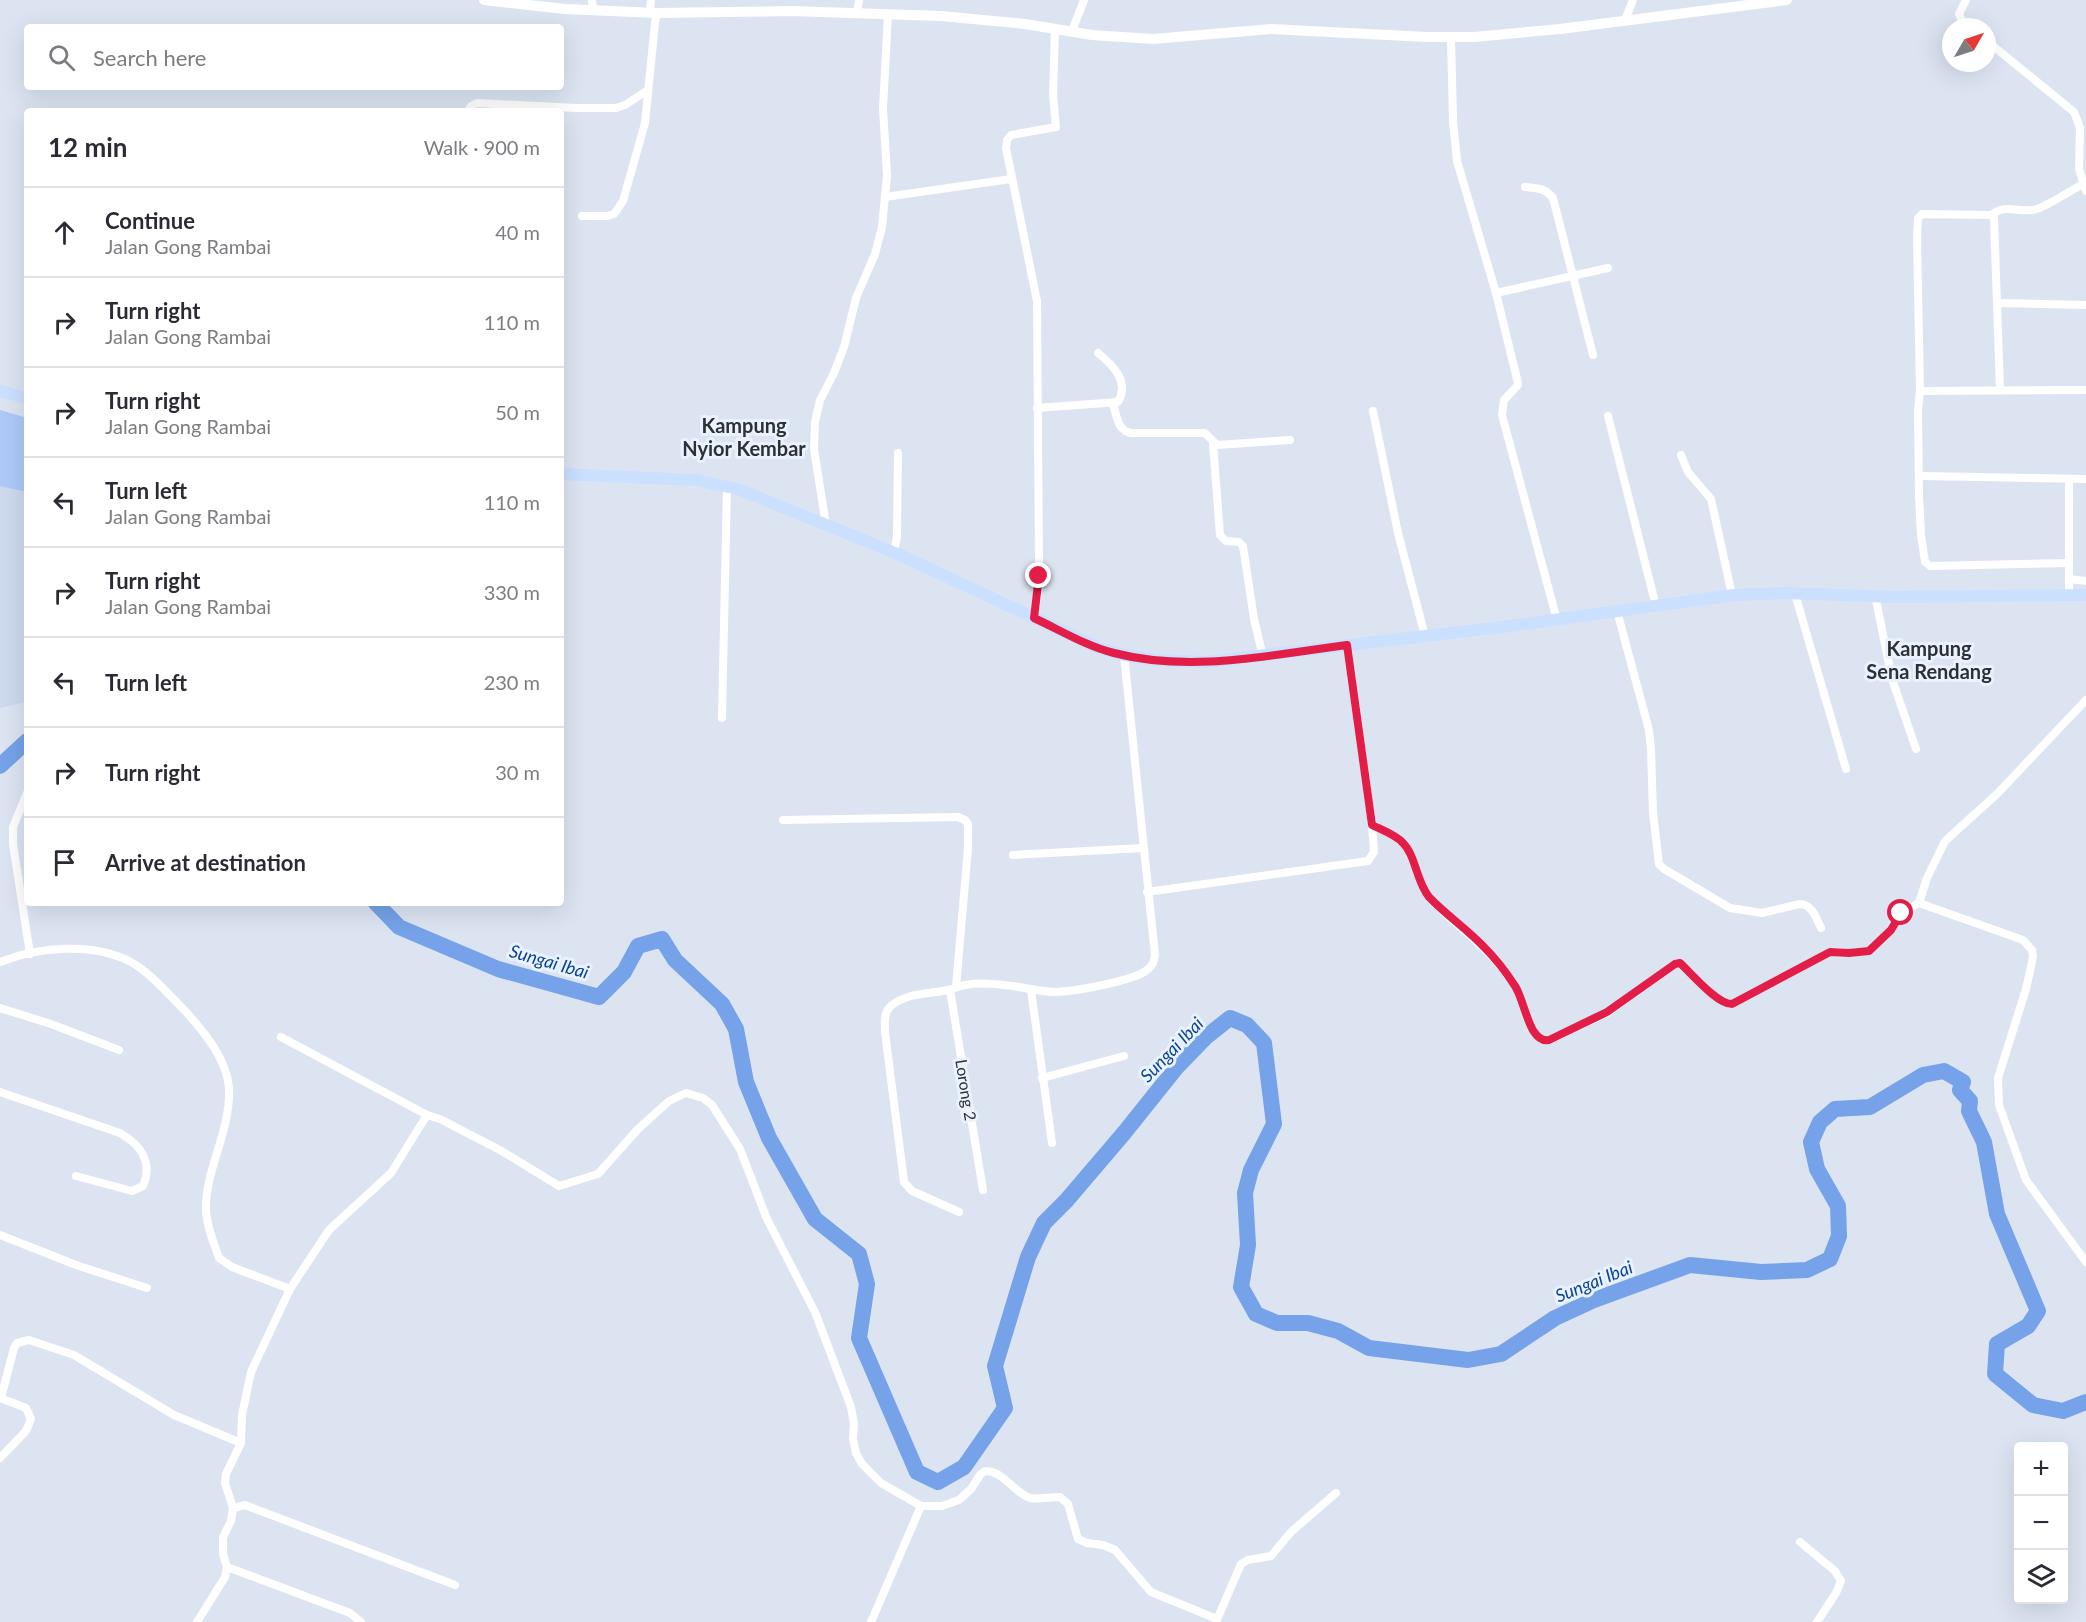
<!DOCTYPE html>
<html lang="en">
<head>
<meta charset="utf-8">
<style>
  body { margin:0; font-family:Lato,sans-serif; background:#f7f7f7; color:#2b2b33 }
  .controls { position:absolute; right:18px; bottom:18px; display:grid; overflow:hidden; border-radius:6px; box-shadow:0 6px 24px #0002 }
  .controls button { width:54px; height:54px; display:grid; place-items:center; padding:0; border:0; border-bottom:2px solid #e1e1e2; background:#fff; color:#2b2b33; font:30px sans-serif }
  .compass { position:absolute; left:1942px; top:18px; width:54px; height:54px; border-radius:50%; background:#fff; box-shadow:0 6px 24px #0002; rotate:51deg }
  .stop { position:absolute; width:18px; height:18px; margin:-14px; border:4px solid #e11d48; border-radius:50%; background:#fff }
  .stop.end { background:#e11d48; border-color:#fff; box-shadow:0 2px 6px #0008 }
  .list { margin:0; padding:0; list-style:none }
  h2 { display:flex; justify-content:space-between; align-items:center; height:78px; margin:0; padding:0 24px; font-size:26px }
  h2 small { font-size:20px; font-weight:400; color:#7c7c81 }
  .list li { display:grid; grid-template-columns:39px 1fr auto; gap:18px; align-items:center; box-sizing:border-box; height:90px; padding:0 24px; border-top:2px solid #e1e1e2 }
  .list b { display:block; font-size:22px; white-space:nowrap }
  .list p { margin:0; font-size:20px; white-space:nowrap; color:#7c7c81 }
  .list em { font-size:20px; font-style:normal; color:#7c7c81 }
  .icon { flex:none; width:33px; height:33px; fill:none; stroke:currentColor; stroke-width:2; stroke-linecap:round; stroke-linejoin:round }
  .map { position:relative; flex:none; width:2086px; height:1622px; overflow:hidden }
  .search { position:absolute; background:#fff; box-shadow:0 6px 24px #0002; left:24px; top:24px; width:540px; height:66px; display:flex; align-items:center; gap:15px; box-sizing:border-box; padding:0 21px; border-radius:6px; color:#7c7c81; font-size:22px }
  .panel { position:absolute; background:#fff; box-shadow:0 6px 24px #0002; left:24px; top:108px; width:540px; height:798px; border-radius:6px }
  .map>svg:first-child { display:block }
</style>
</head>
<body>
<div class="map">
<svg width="2086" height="1622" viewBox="0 0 2086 1622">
  <rect width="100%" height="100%" fill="#dce4f2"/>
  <path fill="#cdd9ed" d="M0 410 27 418V699L26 702 0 708Z"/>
  <path fill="#acc9f8" d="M0 410 27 418V492L0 486Z"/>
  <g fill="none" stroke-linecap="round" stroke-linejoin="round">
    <g stroke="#75a2e8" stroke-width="16">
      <path d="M0 766 27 741"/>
      <path d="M376 903 399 927 498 969 599 997 624 972 638 946 662 939 675 960 722 1004 736 1029 746 1082 769 1138 815 1219 859 1254 867 1284 859 1338 917 1472 938 1482 964 1467 1005 1408 995 1366 1028 1257 1044 1223 1066 1201 1124 1133 1176 1068 1206 1037 1230 1018 1247 1025 1264 1043 1274 1124 1251 1170 1245 1193 1248 1245 1241 1287 1256 1314 1277 1323H1308L1338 1331 1369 1348 1468 1360 1501 1354 1555 1318 1594 1300 1690 1265 1761 1272 1807 1270 1830 1259 1839 1236 1838 1206 1817 1169 1811 1142 1820 1122 1835 1109 1870 1107 1923 1075 1944 1071 1963 1082 1960 1090 1970 1101 1969 1111 1984 1142 1997 1214 2038 1311 2028 1326 1997 1344 1995 1374 2033 1405 2063 1411 2086 1402"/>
    </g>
    <g stroke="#fff" stroke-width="8">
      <path d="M592 0 593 10"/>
      <path d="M1966 0 1959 14 1962 21 1969 27"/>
      <path d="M650 12 651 0"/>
      <path d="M857 14 859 0"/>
      <path d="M1625 20 1633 0"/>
      <path d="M1072 31 1084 0"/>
      <path d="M1451 37 1453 121 1457 161 1496 293 1517 379 1518 385 1504 400 1502 415 1557 620"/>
      <path d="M1987 41 2074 112 2080 128 2079 169 2086 191"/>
      <path d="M468 111 471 106 477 103 577 108H616L625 105 648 90"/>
      <path d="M1525 187C1537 188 1545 188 1553 198L1593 355"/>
      <path d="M885 197 1011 179"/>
      <path d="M1992 215C2003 204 2018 212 2033 210 2045 208 2071 190 2083 184"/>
      <path d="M582 216H607L614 214 623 201 645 123 656 13"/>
      <path d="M1496 293 1608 268"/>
      <path d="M1998 303 2086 305"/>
      <path d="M2000 390 1994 218 1992 215 1922 214 1918 218 1917 237 1920 391 1918 411 1919 496 1921 535 1925 562 1930 566 2069 563"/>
      <path d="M1920 391 2086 390"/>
      <path d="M1113 404C1117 416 1117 430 1131 433H1205L1217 445 1290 440"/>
      <path d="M1037 408 1118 402C1130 382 1113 365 1098 353"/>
      <path d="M1373 411 1398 533 1425 636"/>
      <path d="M1608 416 1656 606"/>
      <path d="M1213 443 1220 535 1226 541 1239 542 1243 546 1254 619 1263 657"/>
      <path d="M1681 455 1688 472 1711 499 1732 595"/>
      <path d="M1920 476 2086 479"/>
      <path d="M826 525 814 449 815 422 820 400 834 373 844 347 856 298 875 254 882 227 887 176 883 108 888 14"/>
      <path d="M894 553 897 536 898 453"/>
      <path d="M2069 579 2086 581"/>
      <path d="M1795 594 1846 769"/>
      <path d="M1875 595 1892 679 1916 749"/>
      <path d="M2069 595V479"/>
      <path d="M1617 611 1649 730 1651 749 1653 813 1659 864 1664 869 1730 908 1762 913 1800 904C1812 904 1816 918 1821 928"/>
      <path d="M1034 618 1039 587V563L1037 301 1006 148 1007 140 1011 135 1056 127 1053 95 1055 29"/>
      <path d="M1347 645 1372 825C1382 830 1395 835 1403 843 1415 855 1416 881 1429 897 1458 929 1491 949 1515 986 1525 1002 1528 1043 1549 1040L1607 1013 1675 964 1680 963C1692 974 1717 1004 1732 1004L1830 952 1849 953 1869 951 1891 930 1901 913 1919 903"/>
      <path d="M722 718 727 486"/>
      <path d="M27 793 13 827V844L30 954"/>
      <path d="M783 820 958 817 965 820 968 824V848L956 987"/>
      <path d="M1013 855 1143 848"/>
      <path d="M1147 892 1368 861 1374 852 1372 825"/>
      <path d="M1919 903 2023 940 2032 950 2033 957 2026 989 1998 1078 1999 1105 2026 1180 2086 1262"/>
      <path d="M1919 903 1927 878 1945 841 1997 794 2086 700"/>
      <path d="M0 962C38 947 92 942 129 961 149 971 171 997 187 1013 205 1033 227 1060 229 1088 231 1131 205 1170 206 1209 206 1225 214 1243 219 1258L232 1267 290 1289"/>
      <path d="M950 990 983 1190"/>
      <path d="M1031 990 1052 1143"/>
      <path d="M0 1008 51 1024 119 1050"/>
      <path d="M281 1037 427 1115 440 1119 500 1150 559 1186 598 1174 638 1129 669 1101 686 1093 703 1098 712 1105 740 1149 767 1219 815 1312 851 1407 854 1424 853 1439 856 1453 862 1464 881 1483 921 1506H942L959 1500 971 1489 980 1475 985 1471C1003 1470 1014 1493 1030 1498 1039 1500 1050 1497 1060 1497L1068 1504 1078 1539 1087 1543 1103 1545 1115 1550 1151 1592 1217 1619"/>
      <path d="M1042 1078 1124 1056"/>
      <path d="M0 1092 120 1133C141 1145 153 1163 143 1186L132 1191 76 1176"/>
      <path d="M959 1212 912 1191 904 1182 885 1032C885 1024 883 1013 891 1006 905 993 930 994 948 990 954 989 959 986 965 985 979 982 998 984 1012 986 1027 988 1042 992 1057 992 1076 991 1133 981 1147 970 1153 966 1154 961 1155 955L1124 655"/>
      <path d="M0 1235 76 1265 147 1288"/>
      <path d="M0 1398 26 1408 31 1419 26 1431 0 1458"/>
      <path d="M1 1398 14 1348 17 1343 29 1340 74 1355 174 1415 241 1443"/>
      <path d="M233 1508 245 1505 455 1585"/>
      <path d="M1800 1542 1835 1571 1841 1581 1836 1593 1817 1622"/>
      <path d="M227 1567 350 1613 361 1622"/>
      <path d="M197 1622 225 1577 227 1567 223 1554V1537L231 1521 233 1508 225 1483 226 1474 241 1443 242 1415 251 1372 290 1289 329 1230 391 1173 427 1115"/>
      <path d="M871 1622 921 1506"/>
      <path d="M1216 1622 1241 1564 1248 1560 1271 1556 1291 1532 1336 1493"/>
    </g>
    <path stroke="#fff" stroke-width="10" d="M484 0 565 9 656 13 791 11 941 16 1025 24 1092 35 1153 39 1271 29 1426 37H1474L1560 29 1787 0"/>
    <g stroke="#cbdfff" stroke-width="12">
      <path d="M0 391 27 398"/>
      <path d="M561 474 695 480 738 489 900 555 1099 648 1124 655 1156 660 1205 662 1510 626 1734 595 1786 593 1893 597 2086 595"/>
    </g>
  </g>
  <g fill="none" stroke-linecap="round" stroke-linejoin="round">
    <path stroke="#e11d48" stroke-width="8" d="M1039 576 1034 618C1060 630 1086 646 1114 653 1191 673 1270 655 1347 645L1372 825C1382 830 1396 835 1403 843 1416 856 1416 881 1429 897 1446 915 1467 929 1484 947 1495 958 1506 972 1515 986 1525 1001 1529 1044 1549 1040L1607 1012 1675 964 1680 963C1692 974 1717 1004 1732 1004L1830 952 1849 953 1869 951 1891 930 1901 913"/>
  </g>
  <g text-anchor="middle" stroke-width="6" stroke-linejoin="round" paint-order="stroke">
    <g font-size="16" fill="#2d3035" stroke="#e9f2ff">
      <text transform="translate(966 1090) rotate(81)" y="6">Lorong 2</text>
    </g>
    <g font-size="18" font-style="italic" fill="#0d4395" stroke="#e9f2ff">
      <text transform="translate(549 962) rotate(16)" y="6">Sungai Ibai</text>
      <text transform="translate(1172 1050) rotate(-46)" y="6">Sungai Ibai</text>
      <text transform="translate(1594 1282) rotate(-22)" y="6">Sungai Ibai</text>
    </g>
    <g font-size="20" font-weight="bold" fill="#2d3035" stroke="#e9f2ff">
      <text x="744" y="433">Kampung<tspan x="744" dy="23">Nyior Kembar</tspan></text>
      <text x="1929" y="656">Kampung<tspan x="1929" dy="23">Sena Rendang</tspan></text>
    </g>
  </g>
</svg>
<div class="controls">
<button>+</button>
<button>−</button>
<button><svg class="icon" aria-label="layers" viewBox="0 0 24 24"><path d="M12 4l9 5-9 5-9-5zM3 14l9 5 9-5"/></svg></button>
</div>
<svg class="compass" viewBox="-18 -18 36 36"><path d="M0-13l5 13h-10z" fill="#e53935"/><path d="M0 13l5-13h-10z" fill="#7c7c81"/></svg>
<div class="stop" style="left:1901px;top:913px"></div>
<div class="stop end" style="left:1039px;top:576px"></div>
<div class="search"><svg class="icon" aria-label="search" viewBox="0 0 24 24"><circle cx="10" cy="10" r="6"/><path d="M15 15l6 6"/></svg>Search here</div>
<section class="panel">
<h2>12 min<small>Walk · 900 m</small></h2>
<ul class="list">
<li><svg class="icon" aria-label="ahead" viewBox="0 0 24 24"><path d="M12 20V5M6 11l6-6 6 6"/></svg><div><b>Continue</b><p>Jalan Gong Rambai</p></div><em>40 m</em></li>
<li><svg class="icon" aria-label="right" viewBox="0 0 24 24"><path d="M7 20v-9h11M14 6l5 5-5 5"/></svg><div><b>Turn right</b><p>Jalan Gong Rambai</p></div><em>110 m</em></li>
<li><svg class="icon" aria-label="right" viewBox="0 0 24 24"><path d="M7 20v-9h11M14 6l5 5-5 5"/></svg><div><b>Turn right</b><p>Jalan Gong Rambai</p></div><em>50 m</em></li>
<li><svg class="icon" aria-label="left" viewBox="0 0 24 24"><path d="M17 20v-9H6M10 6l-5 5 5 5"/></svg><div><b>Turn left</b><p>Jalan Gong Rambai</p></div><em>110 m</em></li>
<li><svg class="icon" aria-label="right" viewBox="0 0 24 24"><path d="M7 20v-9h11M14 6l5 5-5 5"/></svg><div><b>Turn right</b><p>Jalan Gong Rambai</p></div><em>330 m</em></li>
<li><svg class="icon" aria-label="left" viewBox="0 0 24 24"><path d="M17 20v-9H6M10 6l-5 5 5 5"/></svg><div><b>Turn left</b></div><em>230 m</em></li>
<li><svg class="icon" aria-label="right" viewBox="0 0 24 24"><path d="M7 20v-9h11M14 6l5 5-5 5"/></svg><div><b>Turn right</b></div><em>30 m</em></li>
<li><svg class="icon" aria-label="arrive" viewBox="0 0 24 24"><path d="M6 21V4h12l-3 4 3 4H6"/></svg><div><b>Arrive at destination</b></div></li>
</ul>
</section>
</div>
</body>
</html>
